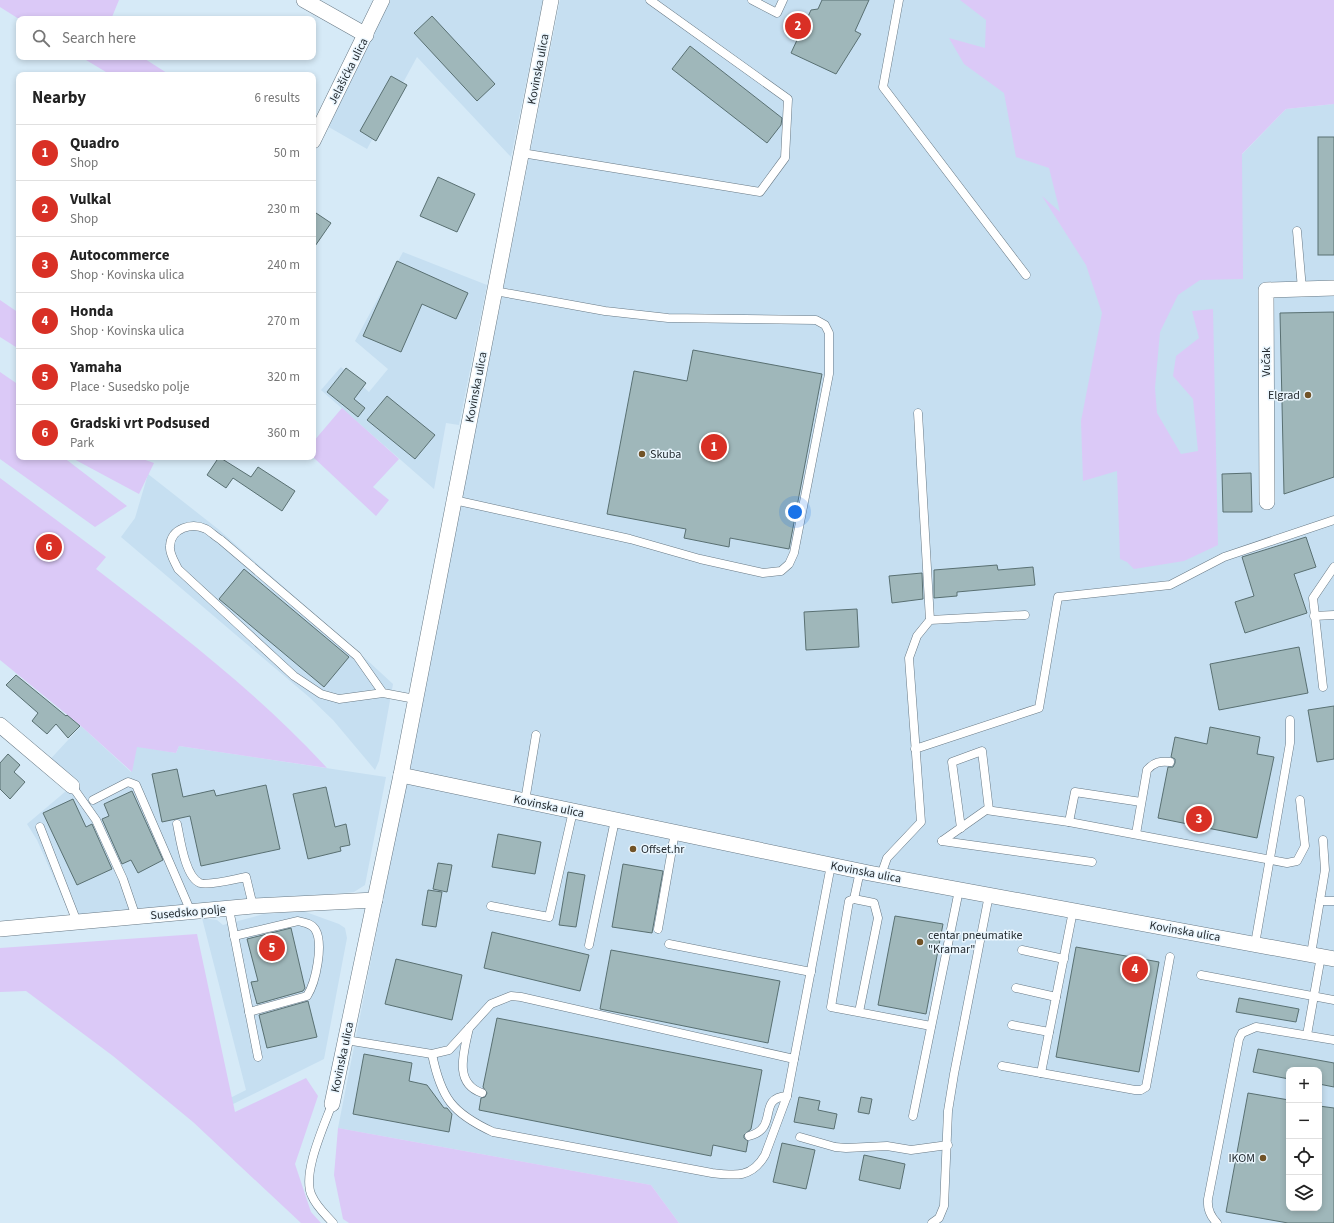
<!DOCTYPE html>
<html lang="en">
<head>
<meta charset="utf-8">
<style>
  body { margin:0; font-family:"Source Sans 3",sans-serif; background:#f6f6f6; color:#222 }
  .controls { position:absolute; right:12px; bottom:12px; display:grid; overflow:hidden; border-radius:8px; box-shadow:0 2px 6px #0003 }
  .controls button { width:36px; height:36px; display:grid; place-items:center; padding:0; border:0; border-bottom:1px solid #e0e0e0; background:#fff; color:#222; font:20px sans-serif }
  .you { position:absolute; left:795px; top:512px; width:14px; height:14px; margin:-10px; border:3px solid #fff; border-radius:50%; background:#1a73e8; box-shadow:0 0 0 6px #1a73e833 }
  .badge { display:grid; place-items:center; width:26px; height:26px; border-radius:50%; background:#d93025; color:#fff; font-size:13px; font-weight:700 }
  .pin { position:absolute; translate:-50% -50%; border:2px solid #fff; box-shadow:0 1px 4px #0006 }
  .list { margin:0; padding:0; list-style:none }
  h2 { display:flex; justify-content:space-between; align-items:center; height:52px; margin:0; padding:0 16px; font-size:17px }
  h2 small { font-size:13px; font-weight:400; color:#767676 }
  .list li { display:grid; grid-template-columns:26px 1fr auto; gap:12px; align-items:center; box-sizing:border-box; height:56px; padding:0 16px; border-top:1px solid #e0e0e0 }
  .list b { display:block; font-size:15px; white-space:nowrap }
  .list p { margin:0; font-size:13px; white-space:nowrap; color:#767676 }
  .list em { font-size:13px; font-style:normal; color:#767676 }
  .icon { flex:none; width:22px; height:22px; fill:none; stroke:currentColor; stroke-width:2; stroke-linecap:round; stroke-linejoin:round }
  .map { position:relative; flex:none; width:1334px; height:1223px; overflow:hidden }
  .search { position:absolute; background:#fff; box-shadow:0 2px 6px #0003; left:16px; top:16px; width:300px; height:44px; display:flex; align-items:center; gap:10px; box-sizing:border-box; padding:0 14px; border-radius:8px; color:#767676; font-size:15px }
  .panel { position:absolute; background:#fff; box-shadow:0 2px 6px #0003; left:16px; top:72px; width:300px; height:388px; border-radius:8px }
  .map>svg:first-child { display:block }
</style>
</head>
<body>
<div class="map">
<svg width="1334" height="1223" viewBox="0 0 1334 1223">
  <rect width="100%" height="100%" fill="#d6eaf7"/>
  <g fill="#c6dff1" fill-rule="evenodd">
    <path d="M388 0H543L511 157 417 57 367 149 327 126Z"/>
    <path d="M560 0H1038L1219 178 1286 109 1334 104V1223H679L651 1185 338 1128ZM1289 1070H1319V1208H1289Z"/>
    <path d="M403 252 487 285 459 425 446 423 434 489 321 390 341 367 369 392 388 369 355 341Z"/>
    <path d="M148 474 218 529 367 660 393 684 379 761 375 770 333 720 309 697 121 537 135 518Z"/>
    <path d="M81 726 131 772 136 746 176 753 179 746 386 777 365 885 354 892 71 917 37 840 27 824 72 786 44 766Z"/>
    <path d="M303 911 339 924 345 928 347 938 324 1059 225 1108 222 1102 246 1090 202 918 217 920 223 925 264 914Z"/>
  </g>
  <g fill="#dbc9f7">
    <path d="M0 0H119L112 17 114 19H19L0 7Z"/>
    <path d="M960 0H1334V104L1286 109 1242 154 1243 279 1200 280 1178 295 1160 332 1155 388 1157 413 1181 454 1198 451 1193 399 1173 376 1176 356 1199 338 1192 311 1213 309 1218 545 1184 561 1134 569 1127 562 1120 559 1117 471 1083 481 1081 421 1102 313 1086 265 1042 196 1060 212 1049 168 1016 157 1004 93 964 64 949 38 985 48 986 20Z"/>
    <path d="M81 57H145V59L170 75H111Z"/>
    <path d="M0 300 19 313V349L0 337Z"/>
    <path d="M0 372 19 385V457H63L127 506 95 527 0 459Z"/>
    <path d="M342 408 399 459 373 487 389 500 376 516 313 457V442Z"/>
    <path d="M70 457H137L154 463 139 494Z"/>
    <path d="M0 478 106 557 96 569C177 631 258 693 327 768L179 746 176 753 137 747 132 772 81 726 0 660Z"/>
    <path d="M197 934 235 1112 306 1078 318 1096 295 1164 311 1212 321 1223H301L193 1122 113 1056 26 991 0 992V948Z"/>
    <path d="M338 1128 651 1185 679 1223H349L343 1219 334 1175Z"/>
  </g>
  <g fill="#9fb7ba" stroke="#597072">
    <path d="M822 0H869L855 31 861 34 836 74 791 53 811 10 818 9Z"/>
    <path d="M432 16 495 84 477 101 414 33Z"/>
    <path d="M690 46 782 118 781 125 767 143 672 69Z"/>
    <path d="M391 76 407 85 376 141 360 131Z"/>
    <rect x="1318" y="137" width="16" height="118"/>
    <path d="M438 177 475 194 457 232 420 216Z"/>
    <path d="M313 211 331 223 313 249Z"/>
    <path d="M397 261 468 293 456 319 422 304 401 352 363 336Z"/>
    <path d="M1334 312V477L1284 494 1280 313Z"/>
    <path d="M693 350 822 374 789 549 730 538 729 547 684 538 686 529 607 514 634 371 687 381Z"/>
    <path d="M346 368 366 383 354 399 365 408 358 417 327 392Z"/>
    <path d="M387 396 435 435 415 459 367 420Z"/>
    <path d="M219 457 251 477 258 467 295 491 282 511 233 478 226 488 207 475Z"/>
    <path d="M1251 473 1252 512H1223L1222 474Z"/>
    <path d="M1306 537 1316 567 1294 574 1307 613 1245 633 1235 602 1254 596 1242 557Z"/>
    <path d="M997 565 998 570 1033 567 1035 585 957 592V596L934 598V570Z"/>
    <path d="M244 569 349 657 324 687 219 599Z"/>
    <path d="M922 573 923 599 892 603 889 576Z"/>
    <path d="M857 609 859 647 806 650 804 612Z"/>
    <path d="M1299 647 1308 693 1219 710 1210 664Z"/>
    <path d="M16 675 66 716 67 715 80 726 68 738 56 724 47 734 32 721 38 713 6 685Z"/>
    <path d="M1334 706V759L1317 762 1308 710Z"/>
    <path d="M1210 727 1260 737 1257 754 1274 757 1257 838 1158 818 1168 767H1173L1175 763V759L1171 757 1175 737 1207 744Z"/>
    <path d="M8 754 20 765 14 772 25 782 10 799 0 789V763Z"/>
    <path d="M177 769 183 797 214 790 216 796 266 785 280 849 201 866 190 816 162 822 152 774Z"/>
    <path d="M326 787 335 827 346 824 350 845 340 847 341 851 308 859 293 794Z"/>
    <path d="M132 791 163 860 138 873 131 860 122 864 102 819 109 816 104 804Z"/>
    <path d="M73 799 86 827 92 824 112 869 77 885 43 813Z"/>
    <path d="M498 834 541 842 535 874 492 867Z"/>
    <path d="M438 863 452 865 447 892 433 889Z"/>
    <path d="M623 864 663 871 652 933 612 927Z"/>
    <path d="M568 872 585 875 576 927 559 925Z"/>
    <path d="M428 890 442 892 436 927 422 925Z"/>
    <path d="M895 916 943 924 926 1014 878 1005Z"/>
    <path d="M291 928 305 988 303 991 257 1004 251 982 258 981 247 939Z"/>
    <path d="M492 932 589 955 580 991 484 968Z"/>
    <path d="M1076 947 1159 962 1139 1072 1056 1057Z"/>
    <path d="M611 950 780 981 768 1043 600 1009Z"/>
    <path d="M396 959 462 975 452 1020 385 1004Z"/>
    <path d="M1239 998 1299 1009 1296 1022 1236 1012Z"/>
    <path d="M308 1001 317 1037 267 1048 259 1015Z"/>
    <path d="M497 1018 762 1070 751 1129 744 1135V1138L748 1141 746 1152 713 1145 711 1156 479 1110 481 1098 485 1097 487 1093 483 1087Z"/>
    <path d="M1258 1049 1334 1063V1087L1319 1084V1070H1289V1079L1253 1072Z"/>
    <path d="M364 1054 412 1063 409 1081 427 1085 444 1108H447L452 1114 449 1132 353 1114Z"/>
    <path d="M1248 1093 1289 1100V1208H1319V1106L1334 1108V1223H1288L1226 1212Z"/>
    <path d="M799 1097 820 1101 818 1110 837 1114 834 1129 794 1122Z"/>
    <path d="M861 1097 872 1099 869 1114 858 1112Z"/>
    <path d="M782 1143 815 1150 806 1189 773 1182Z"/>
    <path d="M864 1155 905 1164 900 1189 859 1180Z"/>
  </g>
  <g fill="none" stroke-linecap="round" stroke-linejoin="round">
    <defs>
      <g id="service">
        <path d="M752 0 777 13 783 0"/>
        <path d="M899 0 883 87 1026 275"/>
        <path d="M522 153 760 192 785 158 788 99 650 0"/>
        <path d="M1297 231 1302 289"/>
        <path d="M918 413 930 620"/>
        <path d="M454 500 630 539 700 559 763 573 781 571 789 564 794 553 829 374V333L825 325 816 320 668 318 605 311 495 291"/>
        <path d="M1314 616 1334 615"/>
        <path d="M1323 687 1313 598 1334 567"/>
        <path d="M383 693 357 656 221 540C216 537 211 532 206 529 192 522 171 528 170 546 169 554 175 562 178 569L294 676 321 694 339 699 383 693 415 699"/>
        <path d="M915 749 1039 708 1058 597 1170 585 1224 557 1334 520"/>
        <path d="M72 786 96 820 123 879 136 917"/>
        <path d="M93 800 128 782 136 785 191 912"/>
        <path d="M525 801 536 735"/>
        <path d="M1069 822 1075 792 1141 802"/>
        <path d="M177 824C180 838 185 877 200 883 210 886 235 879 246 877L253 906"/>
        <path d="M40 827 77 922"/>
        <path d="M961 828 952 762 982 751 989 810"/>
        <path d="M1136 834 1147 770C1154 762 1160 761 1170 762"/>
        <path d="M942 841 986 810 1069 822 1287 863 1297 861 1305 846 1300 800"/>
        <path d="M942 841 1092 862"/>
        <path d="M881 875 887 858 921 822 909 658 917 636 930 620 1025 615"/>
        <path d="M854 899 860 871"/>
        <path d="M1320 901H1334"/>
        <path d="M491 906 549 917 573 811"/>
        <path d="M229 909 258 1057"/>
        <path d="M658 929 675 832"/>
        <path d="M234 936 298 921C305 923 311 923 315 929 324 943 316 982 307 996L249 1012"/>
        <path d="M669 944 811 972"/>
        <path d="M1255 944 1290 743V720"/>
        <path d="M589 945 615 820"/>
        <path d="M1022 950 1064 959"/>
        <path d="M1311 954 1325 870 1323 840"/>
        <path d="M1201 975 1334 1000"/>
        <path d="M1016 988 1056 997"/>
        <path d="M859 1012 878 918 874 903 854 899 849 901 831 1007 931 1026"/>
        <path d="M1012 1025 1049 1032"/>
        <path d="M469 1028C464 1052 453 1083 482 1093"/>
        <path d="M1307 1035 1321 956"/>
        <path d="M346 1040 432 1054 449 1050 491 1004 511 996 521 997 794 1059"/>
        <path d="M432 1054C441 1098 452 1113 493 1132L712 1173C736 1176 752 1178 765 1155L787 1096 831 865"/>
        <path d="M1002 1066 1041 1073 1073 911"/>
        <path d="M1041 1073 1135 1090H1141L1146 1087 1170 957"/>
        <path d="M332 1104C324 1126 301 1175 312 1196 316 1206 326 1215 333 1223"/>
        <path d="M913 1116 959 890"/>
        <path d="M749 1136C780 1128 756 1098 787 1096"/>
        <path d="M800 1137 835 1147 846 1148 887 1146 911 1150 948 1145"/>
        <path d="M932 1223 939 1218 944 1206 948 1111 954 1074 989 895"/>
        <path d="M1217 1223C1210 1216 1207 1209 1208 1199L1239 1039 1242 1033 1256 1027 1334 1040"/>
      </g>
      <g id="minor">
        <path d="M304 0 366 35"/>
        <path d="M313 141 382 0"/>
        <path d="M1267 502 1266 290 1334 288"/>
        <path d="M0 725 72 786"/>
        <path d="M401 775 869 873 1334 959"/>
        <path d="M0 929 253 906 375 900"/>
        <path d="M332 1104 401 775 551 0"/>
      </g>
    </defs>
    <use href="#service" stroke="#687985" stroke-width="9"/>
    <use href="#minor" stroke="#687985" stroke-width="16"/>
    <use href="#service" stroke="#fff" stroke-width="8"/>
    <use href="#minor" stroke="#fff" stroke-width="15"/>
  </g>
  <g fill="#715327" stroke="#eaf6fe" stroke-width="1.5">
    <circle cx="1308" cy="395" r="4"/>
    <circle cx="642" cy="454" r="4"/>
    <circle cx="633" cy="849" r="4"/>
    <circle cx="920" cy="942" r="4"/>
    <circle cx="1263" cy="1158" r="4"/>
  </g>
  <g text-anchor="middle" stroke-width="3" stroke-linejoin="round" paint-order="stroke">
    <g font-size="12" fill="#242b30" stroke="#eaf6fe">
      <text transform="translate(538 69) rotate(-79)" y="4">Kovinska ulica</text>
      <text transform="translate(348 71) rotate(-63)" y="4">Jelašićka ulica</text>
      <text transform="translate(1266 362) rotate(-90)" y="4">Vučak</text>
      <text transform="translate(476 387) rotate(-79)" y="4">Kovinska ulica</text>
      <text transform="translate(549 806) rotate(12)" y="4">Kovinska ulica</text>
      <text transform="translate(866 872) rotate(11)" y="4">Kovinska ulica</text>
      <text transform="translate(188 912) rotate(-5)" y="4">Susedsko polje</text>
      <text transform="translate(1185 931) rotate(10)" y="4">Kovinska ulica</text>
      <text transform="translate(342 1057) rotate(-78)" y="4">Kovinska ulica</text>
    </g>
    <g font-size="12" fill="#242b30" stroke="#eaf6fe" text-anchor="start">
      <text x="1300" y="399" text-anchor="end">Elgrad</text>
      <text x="650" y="458">Skuba</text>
      <text x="641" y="853">Offset.hr</text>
      <text x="928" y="939">centar pneumatike<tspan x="928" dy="14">"Kramar"</tspan></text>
      <text x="1255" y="1162" text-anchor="end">IKOM</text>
    </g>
  </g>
</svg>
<div class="controls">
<button>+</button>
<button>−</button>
<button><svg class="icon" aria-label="locate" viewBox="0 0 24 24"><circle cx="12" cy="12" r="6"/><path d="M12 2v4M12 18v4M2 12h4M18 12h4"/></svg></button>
<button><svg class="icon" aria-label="layers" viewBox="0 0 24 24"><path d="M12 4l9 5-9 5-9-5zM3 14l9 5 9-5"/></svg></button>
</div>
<div class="you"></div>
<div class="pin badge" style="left:714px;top:447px">1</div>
<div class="pin badge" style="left:798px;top:26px">2</div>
<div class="pin badge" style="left:1199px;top:819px">3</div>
<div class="pin badge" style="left:1135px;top:969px">4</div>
<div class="pin badge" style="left:272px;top:948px">5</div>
<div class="pin badge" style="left:49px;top:547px">6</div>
<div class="search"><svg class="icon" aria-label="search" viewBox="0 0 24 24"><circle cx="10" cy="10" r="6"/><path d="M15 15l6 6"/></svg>Search here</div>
<section class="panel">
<h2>Nearby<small>6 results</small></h2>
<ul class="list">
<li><span class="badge">1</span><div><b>Quadro</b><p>Shop</p></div><em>50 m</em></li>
<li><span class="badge">2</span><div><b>Vulkal</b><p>Shop</p></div><em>230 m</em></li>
<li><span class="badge">3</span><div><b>Autocommerce</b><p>Shop · Kovinska ulica</p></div><em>240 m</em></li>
<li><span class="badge">4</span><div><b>Honda</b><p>Shop · Kovinska ulica</p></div><em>270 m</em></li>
<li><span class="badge">5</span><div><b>Yamaha</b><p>Place · Susedsko polje</p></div><em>320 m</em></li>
<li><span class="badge">6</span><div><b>Gradski vrt Podsused</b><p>Park</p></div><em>360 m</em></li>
</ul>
</section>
</div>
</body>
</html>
